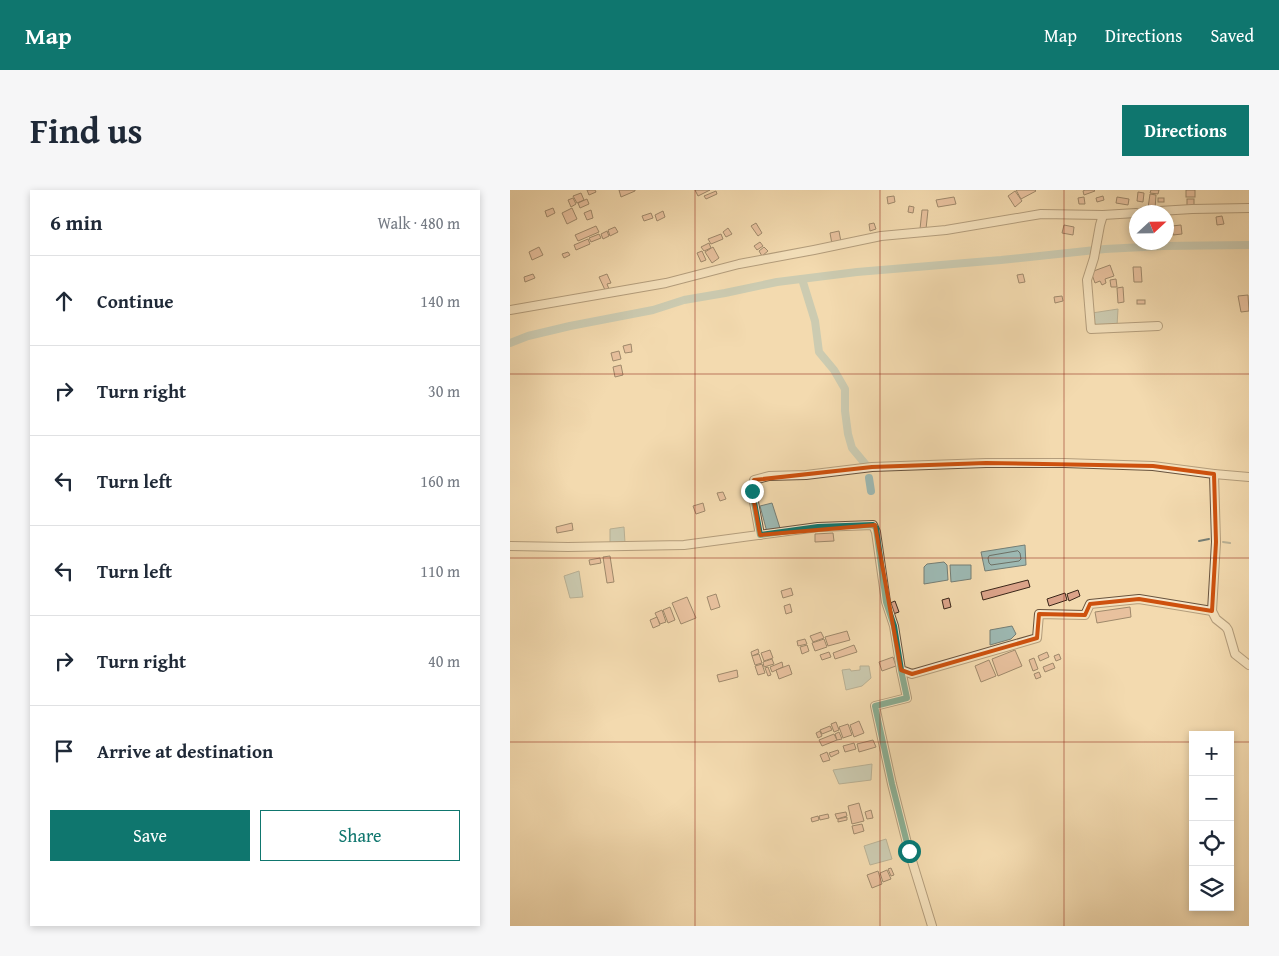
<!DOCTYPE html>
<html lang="en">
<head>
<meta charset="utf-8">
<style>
  body { margin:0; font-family:"Gentium Book Plus",serif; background:#f6f6f7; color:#1f2937 }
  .controls { position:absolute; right:15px; bottom:15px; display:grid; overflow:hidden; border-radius:0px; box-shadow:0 2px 8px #0003 }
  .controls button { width:45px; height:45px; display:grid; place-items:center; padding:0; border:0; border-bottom:1px solid #e0e1e3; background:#fff; color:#1f2937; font:25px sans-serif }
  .compass { position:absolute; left:619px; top:15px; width:45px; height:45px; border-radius:50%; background:#fff; box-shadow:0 2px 8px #0003; rotate:68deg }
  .stop { position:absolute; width:15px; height:15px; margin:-11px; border:4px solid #0f766e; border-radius:50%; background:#fff }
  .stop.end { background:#0f766e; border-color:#fff; box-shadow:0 1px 5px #0008 }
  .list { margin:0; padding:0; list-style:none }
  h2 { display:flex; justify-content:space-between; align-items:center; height:65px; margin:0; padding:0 20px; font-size:21px }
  h2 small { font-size:16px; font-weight:400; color:#747a83 }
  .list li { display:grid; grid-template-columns:32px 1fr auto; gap:15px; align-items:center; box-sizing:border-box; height:90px; padding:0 20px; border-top:1px solid #e0e1e3 }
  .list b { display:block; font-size:19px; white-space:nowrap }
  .list em { font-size:16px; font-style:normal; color:#747a83 }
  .actions { display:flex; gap:10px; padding:15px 20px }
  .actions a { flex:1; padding:11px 0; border:1px solid #0f766e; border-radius:0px; text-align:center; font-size:18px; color:#0f766e }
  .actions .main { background:#0f766e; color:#fff }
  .icon { flex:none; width:28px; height:28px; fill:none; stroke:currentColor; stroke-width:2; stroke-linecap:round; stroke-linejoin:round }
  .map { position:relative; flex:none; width:739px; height:736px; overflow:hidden; border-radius:0px }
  header { display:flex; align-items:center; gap:30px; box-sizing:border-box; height:70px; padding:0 25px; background:#0f766e; color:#fff }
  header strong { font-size:24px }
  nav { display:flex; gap:28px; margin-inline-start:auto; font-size:18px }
  .intro { display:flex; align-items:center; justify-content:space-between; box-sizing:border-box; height:120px; padding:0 30px }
  h1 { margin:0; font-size:35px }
  .button { padding:12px 22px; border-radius:0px; background:#0f766e; color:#fff; font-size:18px; font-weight:700 }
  main { display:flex; gap:30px; padding:0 30px }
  aside { flex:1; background:#fff; border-radius:0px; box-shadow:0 2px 8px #0003 }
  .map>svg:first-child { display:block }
</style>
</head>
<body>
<header>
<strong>Map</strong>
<nav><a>Map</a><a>Directions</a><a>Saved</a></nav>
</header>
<div class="intro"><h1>Find us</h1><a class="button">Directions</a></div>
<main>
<aside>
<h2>6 min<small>Walk · 480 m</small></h2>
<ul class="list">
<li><svg class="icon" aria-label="ahead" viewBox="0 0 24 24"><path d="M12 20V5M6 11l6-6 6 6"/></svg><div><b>Continue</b></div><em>140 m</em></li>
<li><svg class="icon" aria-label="right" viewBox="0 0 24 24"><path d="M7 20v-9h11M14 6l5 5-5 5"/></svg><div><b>Turn right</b></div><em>30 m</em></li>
<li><svg class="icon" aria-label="left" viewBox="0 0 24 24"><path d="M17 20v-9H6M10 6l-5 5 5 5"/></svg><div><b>Turn left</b></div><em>160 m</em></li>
<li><svg class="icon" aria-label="left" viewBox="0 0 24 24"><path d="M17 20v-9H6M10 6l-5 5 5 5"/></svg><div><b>Turn left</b></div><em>110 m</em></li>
<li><svg class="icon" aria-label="right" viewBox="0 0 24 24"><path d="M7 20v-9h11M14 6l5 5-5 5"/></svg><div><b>Turn right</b></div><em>40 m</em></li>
<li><svg class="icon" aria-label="arrive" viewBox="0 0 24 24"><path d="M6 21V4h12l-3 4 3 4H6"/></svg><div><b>Arrive at destination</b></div></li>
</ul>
<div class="actions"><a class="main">Save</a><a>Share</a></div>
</aside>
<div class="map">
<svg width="739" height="736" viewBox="0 0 739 736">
  <rect width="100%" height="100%" fill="#f3daaf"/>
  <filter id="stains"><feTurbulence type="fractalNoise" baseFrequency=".004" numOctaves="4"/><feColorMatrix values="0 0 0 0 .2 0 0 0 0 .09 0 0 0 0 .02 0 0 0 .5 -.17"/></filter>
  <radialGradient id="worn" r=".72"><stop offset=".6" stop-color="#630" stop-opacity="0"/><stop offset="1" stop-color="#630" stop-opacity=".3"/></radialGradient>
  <g fill="#9db9b3" stroke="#757e75">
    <path d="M608 119 607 136H583L582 123Z"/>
    <path d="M262 313 270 338 257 342 250 316Z"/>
    <path d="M114 337 115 353H100V339Z"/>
    <path d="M515 355 516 375 475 381 471 362Z"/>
    <path d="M434 372 437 375 438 390 414 394V377L417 374Z"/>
    <path d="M440 375H461V389L441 392Z"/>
    <path d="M69 381 73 407 60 408 54 386Z"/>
    <path d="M502 436 506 444 501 449 480 455V440Z"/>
    <path d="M350 476H359L361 488 352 496 336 500 332 480 340 479 341 481 350 480Z"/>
    <path d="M362 574 361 590 329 594 323 580Z"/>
    <path d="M376 649 382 669 360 675 354 656Z"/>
  </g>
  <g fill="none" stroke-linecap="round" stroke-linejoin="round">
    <path stroke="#6c7066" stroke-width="1" d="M508 361 510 363 511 369 509 371 481 375 479 373 478 368 479 366Z"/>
    <g stroke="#757e75" stroke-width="2">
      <path d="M689 351 699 349"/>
      <path d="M713 352 720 353"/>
    </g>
    <g stroke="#9db9b3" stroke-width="8">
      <path d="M292 89 305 131 309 162 324 180 335 199V221L338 244 342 258 357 276"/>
      <path d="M0 153 18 146 60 136 143 120 174 110 215 103 267 92 347 82 491 70 595 59 653 56 739 55"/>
      <path d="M359 288 361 301"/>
    </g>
  </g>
  <g fill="#dba389" stroke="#3a2619">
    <path d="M77 0H85L86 2 79 5Z"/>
    <path d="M109 0H125V1L111 7Z"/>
    <path d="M185 0H200L188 6Z"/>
    <path d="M506 0H525L526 1 511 9Z"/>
    <path d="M575 0H584L585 1 574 5 573 1Z"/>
    <path d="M641 0H649L648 4 640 3Z"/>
    <rect x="676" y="0" width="9" height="7"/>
    <path d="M206 1 207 4 196 9 194 6Z"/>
    <path d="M505 1 512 11 505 17 498 6Z"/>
    <path d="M628 2 634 3 633 12 627 11Z"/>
    <path d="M71 3 74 10 67 13 63 6Z"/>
    <path d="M640 4 646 5 645 19 638 18Z"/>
    <path d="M384 6 385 12 378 14 377 7Z"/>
    <path d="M593 6 594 10 587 12 586 8Z"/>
    <path d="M444 7 446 14 428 17 426 10Z"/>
    <path d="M574 7 575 14H569L568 8Z"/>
    <path d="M607 7 619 9 618 15 606 13Z"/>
    <path d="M63 8 66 14 61 17 58 10Z"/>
    <rect x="648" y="8" width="6" height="4"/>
    <path d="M77 9 79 14 70 18 68 13Z"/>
    <rect x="677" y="9" width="7" height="7"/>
    <path d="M399 16 404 17 403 23 398 22Z"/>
    <path d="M43 18 45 23 37 27 35 21Z"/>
    <path d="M62 18 67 29 57 34 52 23Z"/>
    <path d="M81 20 83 28 77 30 74 23Z"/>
    <path d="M412 20H418L416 39H410Z"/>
    <path d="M153 21 155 27 147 31 145 25Z"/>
    <path d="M141 23 143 28 134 31 132 26Z"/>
    <path d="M712 26 714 34 707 35 706 27Z"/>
    <path d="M246 33 252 43 248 46 241 36Z"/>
    <path d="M364 33 366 39 360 41 359 34Z"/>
    <path d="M554 35 564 37 563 45 552 43Z"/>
    <path d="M671 35 672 44 663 45 662 36Z"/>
    <path d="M86 36 89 42 68 51 65 45Z"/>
    <path d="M105 37 108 42 100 46 98 40Z"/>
    <path d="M218 38 222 44 216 47 213 42Z"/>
    <path d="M97 41 99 46 93 49 91 44Z"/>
    <path d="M329 41 331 52 322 54 320 43Z"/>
    <path d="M89 44 91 48 81 52 79 48Z"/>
    <path d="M211 44 213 49 201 54 198 49Z"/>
    <path d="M78 49 80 54 66 60 64 55Z"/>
    <path d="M250 52 253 56 247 60 244 56Z"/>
    <path d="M199 53 201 58 194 61 191 57Z"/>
    <path d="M29 57 33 65 22 70 19 62Z"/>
    <path d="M203 57 209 68 202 73 195 62Z"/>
    <path d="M254 57 258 61 252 66 249 61Z"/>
    <path d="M192 61 196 70 191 72 187 63Z"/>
    <path d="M58 62 60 65 54 68 52 64Z"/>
    <path d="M600 75 604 86 595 89 596 93 592 95 590 91 585 93 581 82Z"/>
    <path d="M623 77H631L632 92H624Z"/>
    <path d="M23 84 25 88 15 92 14 87Z"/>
    <path d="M97 84 101 93 97 94 99 99 95 100 89 87Z"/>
    <path d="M513 84 515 92 509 93 507 85Z"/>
    <path d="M606 89 607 97H601L600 90Z"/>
    <path d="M613 97 614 112 608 113 607 98Z"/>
    <path d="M738 105 739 121 731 122 728 106Z"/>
    <path d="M552 106 553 111 545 113 544 107Z"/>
    <rect x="627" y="110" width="8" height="4"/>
    <path d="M121 154 122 162 115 163 113 156Z"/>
    <path d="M109 161 111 169 103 171 101 163Z"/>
    <path d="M111 175 113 185 105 187 103 177Z"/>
    <path d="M213 302 216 309 210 311 207 303Z"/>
    <path d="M193 313 195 321 186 324 183 316Z"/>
    <path d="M62 333 63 340 47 343 46 337Z"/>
    <path d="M323 343 324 351 305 352V344Z"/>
    <path d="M100 366 104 392 97 393 93 367Z"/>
    <path d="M90 368 91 373 80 375 79 370Z"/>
    <path d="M518 390 520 397 473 410 471 402Z"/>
    <path d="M281 398 283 405 273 408 271 401Z"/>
    <path d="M568 400 570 406 559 411 557 404Z"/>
    <path d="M555 403 557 410 539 416 537 409Z"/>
    <path d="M206 404 210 417 201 420 197 407Z"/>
    <path d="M177 407 186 428 171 434 162 413Z"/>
    <path d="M439 408 441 417 434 419 432 410Z"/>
    <path d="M385 411 389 422 383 424 380 413Z"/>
    <path d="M280 414 282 422 276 424 274 416Z"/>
    <path d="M160 417 165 430 158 433 153 420Z"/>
    <path d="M620 417 621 427 587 433 585 422Z"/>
    <path d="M152 420 156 432 150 434 145 423Z"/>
    <path d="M147 427 150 435 143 438 140 430Z"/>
    <path d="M337 441 340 450 318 456 315 447Z"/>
    <path d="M311 442 314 448 303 452 300 446Z"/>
    <path d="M295 449 297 454 288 456 287 451Z"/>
    <path d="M314 449 317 457 305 461 302 453Z"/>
    <path d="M297 455 299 461 292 464 290 457Z"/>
    <path d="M344 455 347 462 325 469 323 463Z"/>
    <path d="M248 459 249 463 242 466 241 462Z"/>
    <path d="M260 460 263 468 254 471 251 463Z"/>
    <path d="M505 460 512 476 488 486 482 469Z"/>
    <path d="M319 462 321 467 312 470 310 465Z"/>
    <path d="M537 462 539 467 530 471 528 466Z"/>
    <path d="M249 464 252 473 245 475 242 466Z"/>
    <path d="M549 464 551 469 546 471 544 466Z"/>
    <path d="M383 467 386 476 372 481 369 472Z"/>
    <path d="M524 468 528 479 523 481 519 470Z"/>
    <path d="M262 469 264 474 254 477 253 472Z"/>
    <path d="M479 470 486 486 471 492 465 476Z"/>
    <path d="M272 472 273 477 262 482 260 477Z"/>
    <path d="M543 473 545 478 535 482 533 477Z"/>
    <path d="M252 474 255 483 248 485 245 476Z"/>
    <path d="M279 475 282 484 269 489 266 480Z"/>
    <path d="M258 477 261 485 258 486 255 478Z"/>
    <path d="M227 480 228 487 209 492 207 485Z"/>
    <path d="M529 482 531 487 526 489 524 484Z"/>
    <path d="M349 531 354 543 344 547 340 535Z"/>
    <path d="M326 532 329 540 324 542 321 534Z"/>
    <path d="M338 534 342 545 333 548 329 537Z"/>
    <path d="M320 536 322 540 312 544 310 540Z"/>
    <path d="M310 541 312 546 308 548 306 543Z"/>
    <path d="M329 542 332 549 327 550 325 544Z"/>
    <path d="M324 544 327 550 312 556 309 550Z"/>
    <path d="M363 550 366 557 349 562 347 554Z"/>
    <path d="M344 553 346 559 335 562 333 556Z"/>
    <path d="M328 560 329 563 321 567 319 563Z"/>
    <path d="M317 562 320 570 313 572 310 565Z"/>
    <path d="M349 613 354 631 342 634 338 616Z"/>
    <path d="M361 620 363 628 357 629 355 622Z"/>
    <path d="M336 622 337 626 327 629 325 624Z"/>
    <path d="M318 624 319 628 310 630 309 626Z"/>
    <path d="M308 626 309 630 302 632 301 628Z"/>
    <path d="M337 627V630L328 632V629Z"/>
    <path d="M352 634 354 641 344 644 342 636Z"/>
    <path d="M381 678 384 685 381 686 378 679Z"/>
    <path d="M377 680 381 689 373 692 370 683Z"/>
    <path d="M368 681 372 694 362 698 357 685Z"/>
  </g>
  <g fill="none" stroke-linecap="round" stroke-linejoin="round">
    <defs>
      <g id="minor">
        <path d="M633 22 682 19 739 18"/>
        <path d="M593 25 590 35 584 68 577 90 581 139 648 136"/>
        <path d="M0 120 156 93 229 74 304 60 371 46 436 40 531 24 593 25 626 23"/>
        <path d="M704 284 739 287"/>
        <path d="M250 345 242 301 244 290 259 286 296 285 362 277 476 273H554L643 276 704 284 706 352 702 421 706 429 716 437 718 440 725 464 739 475"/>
        <path d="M0 356 58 357 174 355 308 337 363 335 366 342 376 412 384 436 391 480 402 484 527 448 529 424 575 425 580 414 629 409 702 421"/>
        <path d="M391 480 397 508 365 516 382 594 399 661 422 736"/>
      </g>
    </defs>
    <use href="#minor" stroke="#68533e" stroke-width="10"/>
    <use href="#minor" stroke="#f7e7cb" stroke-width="8"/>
  </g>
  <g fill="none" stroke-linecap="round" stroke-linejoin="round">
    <path stroke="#0f766e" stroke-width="6" d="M242 301 250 345 308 337 363 335 366 338 376 412 384 436 391 480 397 508 365 516 382 594 399 661"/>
  </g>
  <path d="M0 0H739V736H0ZM476 273 643 276 704 284 706 352 702 421 629 409 580 414 575 425 529 424 527 448 402 484 391 480 365 335 250 345 242 301 244 290 362 277Z" fill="#f3daaf" fill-opacity=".55" fill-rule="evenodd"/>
  <path fill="none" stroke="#ce510e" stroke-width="4" stroke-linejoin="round" d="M476 273 643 276 704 284 706 352 702 421 629 409 580 414 575 425 529 424 527 448 402 484 391 480 365 335 250 345 242 301 244 290 362 277Z"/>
  <path fill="none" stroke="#8f2418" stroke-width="1" stroke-opacity="0.55" d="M185 0V736M370 0V736M554 0V736M0 184H739M0 368H739M0 552H683M720 552H739"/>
  <rect width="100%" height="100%" filter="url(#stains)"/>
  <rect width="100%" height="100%" fill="url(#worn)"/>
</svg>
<div class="controls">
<button>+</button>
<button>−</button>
<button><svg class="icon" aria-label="locate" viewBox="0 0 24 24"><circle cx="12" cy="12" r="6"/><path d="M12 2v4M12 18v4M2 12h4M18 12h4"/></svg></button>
<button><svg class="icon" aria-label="layers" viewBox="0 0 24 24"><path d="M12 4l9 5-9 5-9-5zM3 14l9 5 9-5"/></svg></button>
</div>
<svg class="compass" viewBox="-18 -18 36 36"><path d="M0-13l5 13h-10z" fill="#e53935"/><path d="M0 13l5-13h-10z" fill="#747a83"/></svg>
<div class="stop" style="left:399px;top:661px"></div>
<div class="stop end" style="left:242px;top:301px"></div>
</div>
</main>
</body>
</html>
